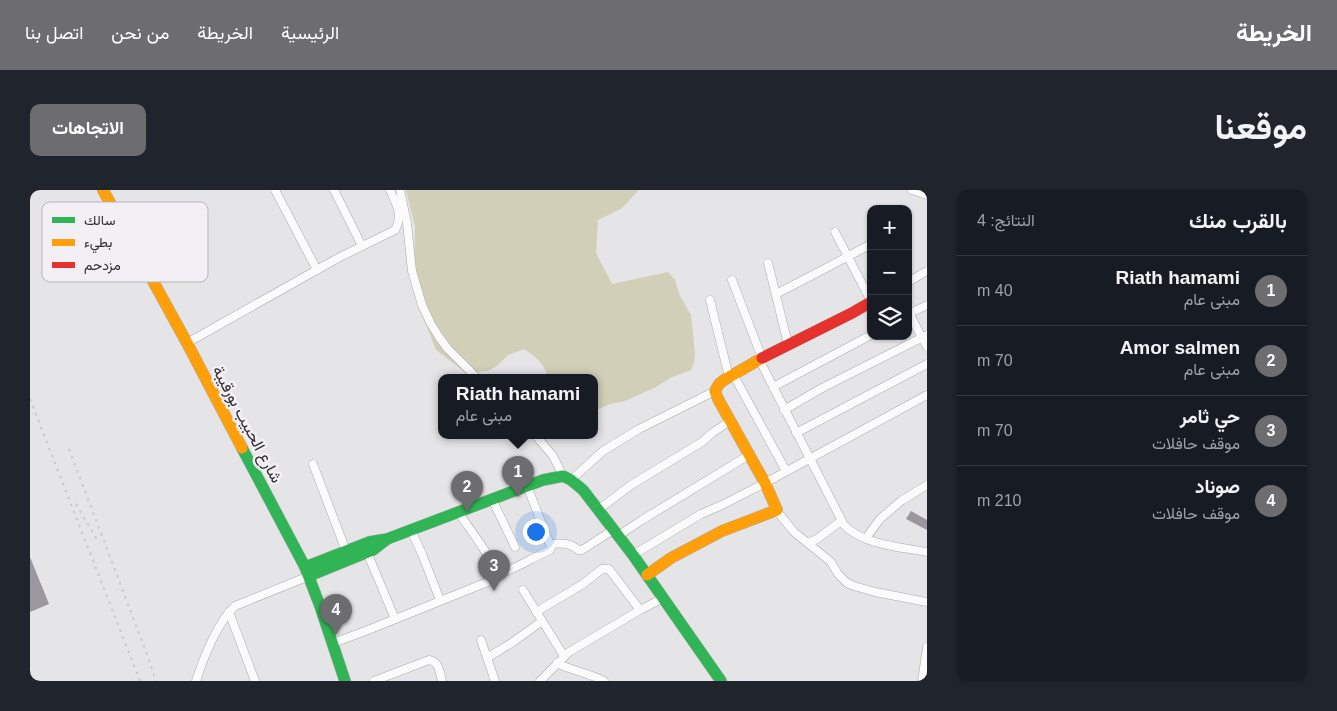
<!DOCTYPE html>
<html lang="ar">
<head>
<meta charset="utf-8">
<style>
  body { margin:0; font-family:Arial,Vazirmatn,sans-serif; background:#20242c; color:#f1f3f6; direction:rtl }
  .controls { position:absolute; right:15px; top:15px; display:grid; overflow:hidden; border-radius:10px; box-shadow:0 1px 4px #0004 }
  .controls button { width:45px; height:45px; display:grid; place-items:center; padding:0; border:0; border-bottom:1px solid #363941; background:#171b24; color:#f1f3f6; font:25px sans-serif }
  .you { position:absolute; left:505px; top:341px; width:18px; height:18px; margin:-12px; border:4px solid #fff; border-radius:50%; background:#1a73e8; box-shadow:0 0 0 8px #1a73e833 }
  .badge { display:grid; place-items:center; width:32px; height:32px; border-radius:50%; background:#6d6c6e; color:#fff; font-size:16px; font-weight:700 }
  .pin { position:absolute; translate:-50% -41px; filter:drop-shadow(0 1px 2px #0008) }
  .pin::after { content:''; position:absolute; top:26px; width:18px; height:15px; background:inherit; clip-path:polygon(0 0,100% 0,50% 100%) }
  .popup { position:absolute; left:408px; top:184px; width:160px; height:65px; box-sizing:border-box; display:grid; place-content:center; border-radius:10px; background:#171b24; filter:drop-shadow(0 1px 4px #0005); font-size:16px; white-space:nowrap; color:#9ea1a6 }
  .popup b { font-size:19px; color:#f1f3f6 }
  .popup::after { content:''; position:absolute; left:50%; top:100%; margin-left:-10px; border:10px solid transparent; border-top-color:#171b24 }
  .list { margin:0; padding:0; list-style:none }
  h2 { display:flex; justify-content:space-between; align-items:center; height:65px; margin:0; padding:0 20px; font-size:21px }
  h2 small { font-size:16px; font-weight:400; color:#9ea1a6 }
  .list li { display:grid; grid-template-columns:32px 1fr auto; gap:15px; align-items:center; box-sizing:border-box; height:70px; padding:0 20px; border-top:1px solid #363941 }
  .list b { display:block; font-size:19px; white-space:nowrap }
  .list p { margin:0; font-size:16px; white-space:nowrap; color:#9ea1a6 }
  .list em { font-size:16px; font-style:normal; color:#9ea1a6 }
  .icon { flex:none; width:28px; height:28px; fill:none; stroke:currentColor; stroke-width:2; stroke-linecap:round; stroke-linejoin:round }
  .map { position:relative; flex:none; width:897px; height:491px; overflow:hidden; direction:ltr; border-radius:10px }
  header { display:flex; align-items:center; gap:30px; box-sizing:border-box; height:70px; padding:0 25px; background:#6d6c6e; color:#fff }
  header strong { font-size:24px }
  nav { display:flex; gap:28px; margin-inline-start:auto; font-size:18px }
  .intro { display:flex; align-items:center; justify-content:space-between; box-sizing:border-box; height:120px; padding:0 30px }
  h1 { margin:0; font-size:35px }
  .button { padding:12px 22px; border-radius:10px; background:#6d6c6e; color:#fff; font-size:18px; font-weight:700 }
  main { display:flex; gap:30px; padding:0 30px }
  aside { flex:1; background:#171b24; border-radius:10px; box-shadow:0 1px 4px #0004 }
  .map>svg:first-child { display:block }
</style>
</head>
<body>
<header>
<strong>الخريطة</strong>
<nav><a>الرئيسية</a><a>الخريطة</a><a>من نحن</a><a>اتصل بنا</a></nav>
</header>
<div class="intro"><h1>موقعنا</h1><a class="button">الاتجاهات</a></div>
<main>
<aside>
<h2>بالقرب منك<small>النتائج: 4</small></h2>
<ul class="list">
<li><span class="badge">1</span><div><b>Riath hamami</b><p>مبنى عام</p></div><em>40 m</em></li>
<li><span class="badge">2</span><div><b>Amor salmen</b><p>مبنى عام</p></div><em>70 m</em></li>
<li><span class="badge">3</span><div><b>حي ثامر</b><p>موقف حافلات</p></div><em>70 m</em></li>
<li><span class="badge">4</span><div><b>صوناد</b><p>موقف حافلات</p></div><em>210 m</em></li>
</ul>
</aside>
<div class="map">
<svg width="897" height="491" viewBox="0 0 897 491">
  <rect width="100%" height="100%" fill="#e5e4e6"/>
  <path fill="#d2cfb8" d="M376 0H609L591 19 568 30 566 63 582 94 638 82 645 90 650 106 661 125 665 164 664 173 661 180 642 187 626 197 595 211 580 214 564 221V188H518C515 174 505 166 494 159L478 165 467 176 458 181 436 183 406 160 387 111 384 90 385 37Z"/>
  <g fill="#9b979f">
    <path d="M881 321 897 330V340L876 329Z"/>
    <path d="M0 367 19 414 0 422Z"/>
  </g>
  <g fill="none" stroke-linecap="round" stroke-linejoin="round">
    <defs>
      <g id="street">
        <path d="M245 0 287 80"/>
        <path d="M304 0 332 56"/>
        <path d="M370 0 377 33 382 81 392 115 401 134 409 147 418 159 447 188"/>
        <path d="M882 0 897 5"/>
        <path d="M805 42 841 111"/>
        <path d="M738 73 758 154"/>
        <path d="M702 90 732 168"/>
        <path d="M878 92 897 81"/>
        <path d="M746 104 800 76 841 54"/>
        <path d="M680 110 699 187"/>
        <path d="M878 121 897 157"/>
        <path d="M878 124 897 115"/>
        <path d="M157 153 308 68 365 40C374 25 366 14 360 0"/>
        <path d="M729 169 814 335C833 355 871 357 897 362"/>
        <path d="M703 184 756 281"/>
        <path d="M743 197 841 145"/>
        <path d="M754 220 792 198 897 145"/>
        <path d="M766 243 897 174"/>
        <path d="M506 246 523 266 533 286"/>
        <path d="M283 274 316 361"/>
        <path d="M541 290 573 261 586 253 609 239 685 201"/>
        <path d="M462 309 485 357"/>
        <path d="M568 320 601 295 672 252 682 243 700 231"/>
        <path d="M746 320 764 342 801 372 808 384 817 393 824 396 845 402 897 412"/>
        <path d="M381 340 392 364 410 410"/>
        <path d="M588 346 612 330 719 265"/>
        <path d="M836 348 850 329 871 311 897 295"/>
        <path d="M778 353 787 349 811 331"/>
        <path d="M521 354C531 353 541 353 548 360H552L583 340"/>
        <path d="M337 362 365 429"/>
        <path d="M603 365 671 324 692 315 735 293 897 205"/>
        <path d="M467 385C485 379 502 368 520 360L521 357 497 296"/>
        <path d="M493 400 534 466"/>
        <path d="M199 422 225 491"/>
        <path d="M506 422 553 394 572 379H579L610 420"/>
        <path d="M451 450 465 491"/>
        <path d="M303 453 338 440 465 389 467 388C467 374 437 335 428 322"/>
        <path d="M457 468 483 452 512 431"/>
        <path d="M527 473C542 481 559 483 574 491"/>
        <path d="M166 491C173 469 188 431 205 416L279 386"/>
        <path d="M344 491 399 470C409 471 410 483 412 491"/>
        <path d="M510 491 539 462 610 420 633 408"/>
        <path d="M892 491 897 457"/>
      </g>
      <g id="fast">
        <path d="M212 258 275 377 290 416 315 491"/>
        <path d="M275 377 339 352 357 349 513 290 533 286 541 290 553 300 603 365 691 491"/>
        <path d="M279 386 343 360 356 350"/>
      </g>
      <g id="slow">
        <path d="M73 0 157 153 212 258"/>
        <path d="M617 385 641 368 692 341 747 320 735 293 688 209 685 201 689 194 694 190 732 168"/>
      </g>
      <path id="jam" d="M732 168 822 123 841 112"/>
    </defs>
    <use href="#street" stroke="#aaa9ab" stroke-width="9"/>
    <use href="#fast" stroke="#aaa9ab" stroke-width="12"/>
    <use href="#slow" stroke="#aaa9ab" stroke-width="12"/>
    <use href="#jam" stroke="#aaa9ab" stroke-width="12"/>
    <use href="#street" stroke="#fbfbfb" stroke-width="8"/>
    <use href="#fast" stroke="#30b455" stroke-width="11"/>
    <use href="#slow" stroke="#ff9f0a" stroke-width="11"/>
    <use href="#jam" stroke="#e5322d" stroke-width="11"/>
    <g stroke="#c9c9c9" stroke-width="2" stroke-dasharray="2.5 5" stroke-linecap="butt">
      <path d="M0 209 110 491"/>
      <path d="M39 259 118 467 126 491"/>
      <path d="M46 314 69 353"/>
    </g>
  </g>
  <g text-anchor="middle" stroke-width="5" stroke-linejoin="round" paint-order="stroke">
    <g font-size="16" fill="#2d2c2e" stroke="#f2f0f4">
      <text transform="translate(218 234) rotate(62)" y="6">شارع الحبيب بورقيبة</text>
    </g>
  </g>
  <rect x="12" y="12" width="166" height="80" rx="8" fill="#f2f0f4" stroke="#b7b5b9" stroke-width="1"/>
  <rect x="22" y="27" width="23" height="6" fill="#30b455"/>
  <rect x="22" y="49" width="23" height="7" fill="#ff9f0a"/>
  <rect x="22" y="72" width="23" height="6" fill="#e5322d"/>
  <g font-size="14" fill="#2d2c2e">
    <text x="54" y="35">سالك</text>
    <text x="54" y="57">بطيء</text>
    <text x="54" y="80">مزدحم</text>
  </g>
</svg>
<div class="controls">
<button>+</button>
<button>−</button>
<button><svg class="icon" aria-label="layers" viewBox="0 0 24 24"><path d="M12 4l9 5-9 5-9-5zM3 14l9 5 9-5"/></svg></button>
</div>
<div class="you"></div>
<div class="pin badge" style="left:488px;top:307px">1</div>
<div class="popup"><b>Riath hamami</b>مبنى عام</div>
<div class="pin badge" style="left:437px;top:322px">2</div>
<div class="pin badge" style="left:464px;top:401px">3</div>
<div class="pin badge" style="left:306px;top:445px">4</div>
</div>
</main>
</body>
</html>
